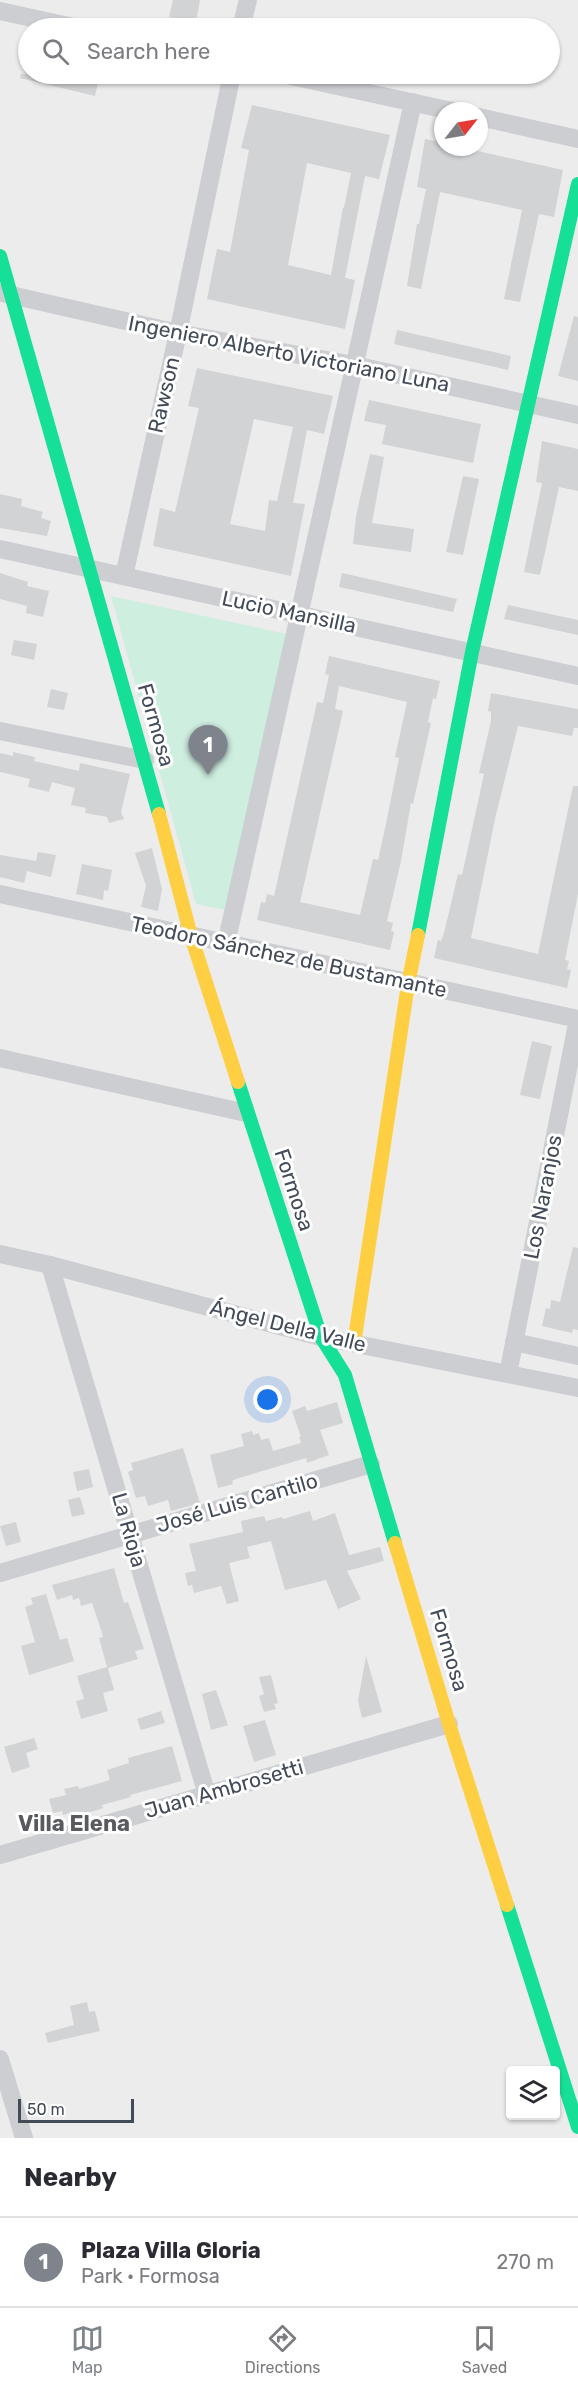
<!DOCTYPE html>
<html lang="en">
<head>
<meta charset="utf-8">
<style>
  body { margin:0; font-family:Rubik,sans-serif; background:#f7f7f7; color:#2b2b33 }
  .controls { position:absolute; right:18px; bottom:18px; display:grid; overflow:hidden; border-radius:6px; box-shadow:0 2px 4px #0004 }
  .controls button { width:54px; height:54px; display:grid; place-items:center; padding:0; border:0; border-bottom:2px solid #e1e1e2; background:#fff; color:#2b2b33; font:30px sans-serif }
  .compass { position:absolute; left:434px; top:102px; width:54px; height:54px; border-radius:50%; background:#fff; box-shadow:0 2px 4px #0004; rotate:59deg }
  .scale { position:absolute; left:18px; bottom:15px; width:116px; box-sizing:border-box; padding-left:6px; border:3px solid #434b59; border-top:0; font-size:16px; line-height:21px; white-space:nowrap; color:#434b59; -webkit-text-stroke:4px #fff; paint-order:stroke }
  .you { position:absolute; left:268px; top:1400px; width:21px; height:21px; margin:-15px; border:4px solid #fff; border-radius:50%; background:#1a73e8; box-shadow:0 0 0 9px #1a73e833 }
  .badge { display:grid; place-items:center; width:39px; height:39px; border-radius:50%; background:#7e838c; color:#fff; font-size:20px; font-weight:700 }
  .pin { position:absolute; translate:-50% -50px; filter:drop-shadow(0 2px 3px #0008) }
  .pin::after { content:''; position:absolute; top:32px; width:21px; height:18px; background:inherit; clip-path:polygon(0 0,100% 0,50% 100%) }
  .list { margin:0; padding:0; list-style:none }
  h2 { display:flex; justify-content:space-between; align-items:center; height:78px; margin:0; padding:0 24px; font-size:26px }
  h2 small { font-size:20px; font-weight:400; color:#7c7c81 }
  .list li { display:grid; grid-template-columns:39px 1fr auto; gap:18px; align-items:center; box-sizing:border-box; height:90px; padding:0 24px; border-top:2px solid #e1e1e2 }
  .list b { display:block; font-size:22px; white-space:nowrap }
  .list p { margin:0; font-size:20px; white-space:nowrap; color:#7c7c81 }
  .list em { font-size:20px; font-style:normal; color:#7c7c81 }
  .icon { flex:none; width:33px; height:33px; fill:none; stroke:currentColor; stroke-width:2; stroke-linecap:round; stroke-linejoin:round }
  .map { position:relative; flex:none; width:578px; height:2138px; overflow:hidden }
  .search { position:absolute; background:#fff; box-shadow:0 2px 4px #0004; left:18px; right:18px; top:18px; height:66px; display:flex; align-items:center; gap:15px; box-sizing:border-box; padding:0 21px; border-radius:33px; color:#7c7c81; font-size:22px }
  .sheet { height:168px; background:#fff }
  nav { display:flex; justify-content:space-around; align-items:center; box-sizing:border-box; height:84px; border-top:2px solid #e1e1e2; background:#fff; font-size:16px; color:#7c7c81 }
  nav a { display:grid; justify-items:center; gap:3px }
  nav .on { color:#7e838c }
  .map>svg:first-child { display:block }
</style>
</head>
<body>
<div class="map">
<svg width="578" height="2138" viewBox="0 0 578 2138">
  <rect width="100%" height="100%" fill="#edecec"/>
  <path fill="#ceeee0" d="M111 596 287 634 225 910 196 904Z"/>
  <g fill="#d2d3d5" fill-rule="evenodd">
    <path d="M173 0H200L196 22 169 17Z"/>
    <path d="M21 74H100L95 96 20 78Z"/>
    <path d="M252 105 390 135 379 179 365 176 345 278 355 280 345 329 207 299 217 249 230 252 249 150 241 148ZM307 163 351 173 344 208 343 207 331 275 288 265Z"/>
    <path d="M425 139 443 143V147H460L563 170 554 217 539 214 520 302 504 299 522 210 440 192 421 289 407 286 417 224H419L426 189 417 187Z"/>
    <path d="M574 316 578 317V381L558 376Z"/>
    <path d="M397 330 511 356 508 370 394 344Z"/>
    <path d="M197 368 333 396 324 434 307 430 293 503 305 504 291 576 153 546 160 508 175 512 199 408 188 406ZM254 419 293 427 277 501 269 500 265 531 230 524Z"/>
    <path d="M369 400 481 424 473 463 382 444 386 425 364 421Z"/>
    <path d="M542 441 578 449V491L559 487 540 575 524 572 542 483 536 482Z"/>
    <path d="M370 454 384 457 372 523 414 529 411 552 353 544 356 516Z"/>
    <path d="M463 476 479 479 463 555 446 552Z"/>
    <path d="M0 494 22 499 21 506 43 512 41 518 51 521 47 536 0 528Z"/>
    <path d="M0 573 28 582 27 586 49 591 43 617 26 613 27 606 0 599Z"/>
    <path d="M342 573 457 599 453 612 339 587Z"/>
    <path d="M508 605 578 620V635L504 619Z"/>
    <path d="M14 640 37 644 34 660 11 655Z"/>
    <path d="M329 656 440 681 436 699 433 698 428 722 431 723 413 804 411 803 401 861 387 921 393 923 391 931 394 932 390 950 257 920 261 902 265 903 267 894 274 896 317 702 323 703 329 675 325 674ZM339 686 407 702 395 757 399 758 387 819 378 860 373 859 360 915 300 902 343 711 335 709Z"/>
    <path d="M51 689 68 693 64 710 47 707Z"/>
    <path d="M491 693 578 709V728H574L572 736 518 726 495 819 471 938 538 954 573 786H578V894L565 960 569 961 567 969 571 970 567 988 434 958 438 940 441 941 444 933 458 874 462 875 471 834 484 774 479 773 491 721V712L488 711Z"/>
    <path d="M13 752 35 757 34 761 79 771 80 763 130 774 121 812 124 819 109 823 107 817 85 813 86 808 71 805 75 788 52 782 49 792 28 787 30 779 0 772V753L13 756Z"/>
    <path d="M152 848 162 889 158 911 141 907 146 886 135 853Z"/>
    <path d="M38 852 56 855 51 877 27 871 24 883 0 877V855L36 861Z"/>
    <path d="M82 864 112 870 108 891 104 890 103 900 76 894Z"/>
    <path d="M532 1041 552 1046 540 1099 520 1095Z"/>
    <path d="M573 1247 578 1248V1330L573 1329 572 1333 542 1326 546 1308 550 1309 551 1300 560 1302Z"/>
    <path d="M337 1402 343 1423 320 1430 329 1455 307 1463 306 1458 236 1479 232 1481 233 1484 218 1488 210 1455 244 1446 241 1434 252 1431 253 1435 259 1433 261 1440 269 1438 273 1451 301 1443 299 1437H301L292 1411 305 1406 307 1411Z"/>
    <path d="M183 1448 200 1503 171 1511 168 1500 148 1506 145 1496 136 1498 128 1472 133 1470 131 1463Z"/>
    <path d="M89 1469 93 1487 77 1491 73 1472Z"/>
    <path d="M80 1497 85 1514 72 1517 68 1500Z"/>
    <path d="M310 1511 313 1521 335 1513 349 1555 380 1547 384 1561 347 1571 361 1599 338 1609 326 1580 285 1590 271 1541 247 1547 250 1558 229 1563 239 1601 227 1604 221 1586 194 1593 192 1585 188 1586 185 1573 196 1571 189 1544 243 1532 241 1521 264 1516 266 1521 282 1517 283 1519Z"/>
    <path d="M16 1522 21 1542 6 1546 0 1526Z"/>
    <path d="M114 1568 124 1603 128 1602 144 1649 135 1651 138 1659 108 1668 114 1690 103 1693 108 1711 81 1719 76 1701 84 1699 77 1676 107 1667 99 1638 103 1637 102 1633 92 1603 81 1606 79 1598 73 1600 72 1595 57 1600 52 1585Z"/>
    <path d="M46 1594 60 1640 67 1638 74 1661 29 1675 21 1646 35 1642 25 1607 33 1604 31 1598Z"/>
    <path d="M366 1656 382 1712 362 1718 358 1701Z"/>
    <path d="M271 1675 278 1703 274 1704 276 1709 264 1712 259 1696 264 1694 259 1677Z"/>
    <path d="M216 1690 228 1725 211 1730 202 1694Z"/>
    <path d="M161 1711 165 1723 141 1730 137 1719Z"/>
    <path d="M265 1720 276 1755 254 1762 243 1726Z"/>
    <path d="M34 1738 38 1749 26 1753 30 1767 12 1773 4 1747Z"/>
    <path d="M172 1746 182 1781 130 1795 131 1797 102 1805 103 1808 79 1816 78 1811 63 1815 62 1811 53 1813 49 1799 66 1795 64 1789 78 1786 79 1789 110 1780 107 1770 129 1763 128 1758Z"/>
    <path d="M87 2002 89 2012 95 2011 100 2031 48 2043 45 2033 74 2025 70 2006Z"/>
  </g>
  <g fill="none" stroke-linecap="round" stroke-linejoin="round">
    <g stroke="#ccced2" stroke-width="18">
      <path d="M0 11 78 28"/>
      <path d="M241 28 248 0"/>
      <path d="M282 74 452 111"/>
      <path d="M479 117 578 139"/>
      <path d="M2 293 178 333 354 365 578 415"/>
      <path d="M0 549 578 676"/>
      <path d="M124 576 178 333 232 74"/>
      <path d="M0 731 145 760"/>
      <path d="M0 894 578 1019"/>
      <path d="M226 944 413 102"/>
      <path d="M0 1058 246 1113"/>
      <path d="M0 1254 50 1265 321 1337 578 1388"/>
      <path d="M50 1265 207 1795"/>
      <path d="M514 1342 578 1356"/>
      <path d="M508 1374 578 1019"/>
      <path d="M0 1573 371 1464"/>
      <path d="M0 1855 449 1724"/>
      <path d="M0 2059 24 2138"/>
    </g>
    <g stroke="#16e098" stroke-width="14">
      <path d="M0 256 159 814"/>
      <path d="M418 935 472 652 578 184"/>
      <path d="M238 1082 321 1337 345 1375 395 1543"/>
      <path d="M507 1905 578 2127"/>
    </g>
    <g stroke="#ffcf43" stroke-width="14">
      <path d="M159 814 191 936 238 1082"/>
      <path d="M354 1344 408 984 418 935"/>
      <path d="M395 1543 449 1724 507 1905"/>
    </g>
  </g>
  <g text-anchor="middle" stroke-width="6" stroke-linejoin="round" paint-order="stroke">
    <g font-size="21" fill="#434b59" stroke="#fff">
      <text transform="translate(289 354) rotate(11)" y="7">Ingeniero Alberto Victoriano Luna</text>
      <text transform="translate(164 395) rotate(-77)" y="7">Rawson</text>
      <text transform="translate(289 612) rotate(12)" y="7">Lucio Mansilla</text>
      <text transform="translate(156 725) rotate(74)" y="7">Formosa</text>
      <text transform="translate(289 957) rotate(12)" y="7">Teodoro Sánchez de Bustamante</text>
      <text transform="translate(294 1190) rotate(72)" y="7">Formosa</text>
      <text transform="translate(543 1197) rotate(-79)" y="7">Los Naranjos</text>
      <text transform="translate(288 1326) rotate(14)" y="7">Ángel Della Valle</text>
      <text transform="translate(237 1503) rotate(-16)" y="7">José Luis Cantilo</text>
      <text transform="translate(129 1530) rotate(74)" y="7">La Rioja</text>
      <text transform="translate(449 1650) rotate(73)" y="7">Formosa</text>
      <text transform="translate(224 1789) rotate(-16)" y="7">Juan Ambrosetti</text>
    </g>
    <g font-size="22" font-weight="bold" fill="#585a60" stroke="#fff">
      <text x="74" y="1831">Villa Elena</text>
    </g>
  </g>
</svg>
<div class="controls">
<button><svg class="icon" aria-label="layers" viewBox="0 0 24 24"><path d="M12 4l9 5-9 5-9-5zM3 14l9 5 9-5"/></svg></button>
</div>
<svg class="compass" viewBox="-18 -18 36 36"><path d="M0-13l5 13h-10z" fill="#e53935"/><path d="M0 13l5-13h-10z" fill="#7c7c81"/></svg>
<div class="scale">50 m</div>
<div class="you"></div>
<div class="pin badge" style="left:208px;top:775px">1</div>
<div class="search"><svg class="icon" aria-label="search" viewBox="0 0 24 24"><circle cx="10" cy="10" r="6"/><path d="M15 15l6 6"/></svg>Search here</div>
</div>
<section class="sheet">
<h2>Nearby<small></small></h2>
<ul class="list">
<li><span class="badge">1</span><div><b>Plaza Villa Gloria</b><p>Park · Formosa</p></div><em>270 m</em></li>
</ul>
</section>
<nav>
<a class="on"><svg class="icon" aria-label="map" viewBox="0 0 24 24"><path d="M3 6l6-2 6 2 6-2v14l-6 2-6-2-6 2zM9 4v14M15 6v14"/></svg>Map</a>
<a><svg class="icon" aria-label="directions" viewBox="0 0 24 24"><path d="M12 3l9 9-9 9-9-9zM9 14v-3h6M13 9l2 2-2 2"/></svg>Directions</a>
<a><svg class="icon" aria-label="saved" viewBox="0 0 24 24"><path d="M7 4h10v16l-5-4-5 4z"/></svg>Saved</a>
</nav>
</body>
</html>
